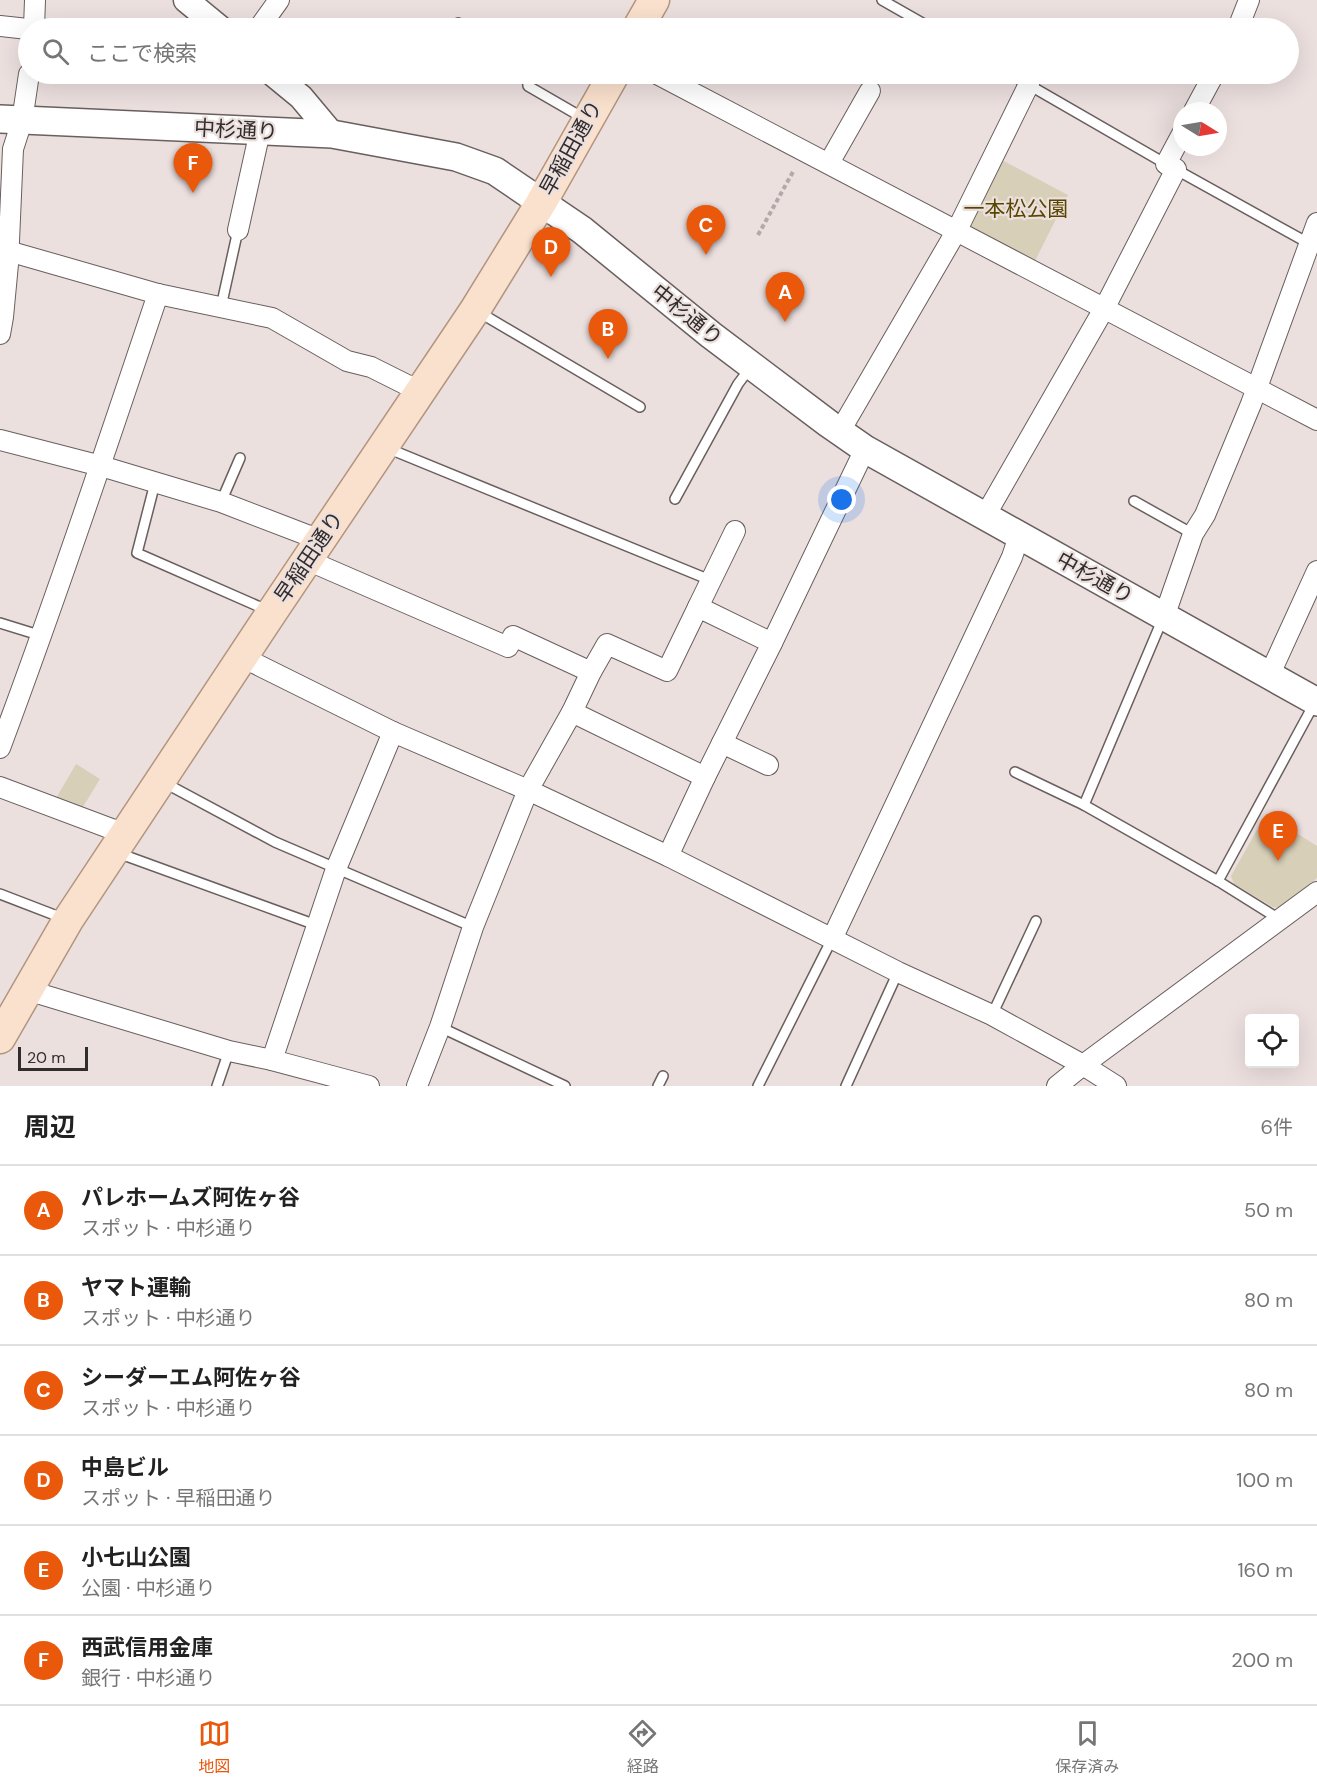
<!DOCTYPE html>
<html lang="ja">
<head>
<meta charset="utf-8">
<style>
  body { margin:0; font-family:"DM Sans","Noto Sans JP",sans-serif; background:#f2f2f2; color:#222 }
  .controls { position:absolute; right:18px; bottom:18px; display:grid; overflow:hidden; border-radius:6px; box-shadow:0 6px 24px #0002 }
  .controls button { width:54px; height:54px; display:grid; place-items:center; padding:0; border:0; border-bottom:2px solid #e0e0e0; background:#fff; color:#222; font:30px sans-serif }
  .compass { position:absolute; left:1173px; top:102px; width:54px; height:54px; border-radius:50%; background:#fff; box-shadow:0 6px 24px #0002; rotate:101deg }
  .scale { position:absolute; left:18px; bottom:15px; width:70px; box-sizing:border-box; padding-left:6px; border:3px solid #312d2c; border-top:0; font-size:16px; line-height:21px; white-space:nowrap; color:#312d2c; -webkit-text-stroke:4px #ece0df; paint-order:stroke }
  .you { position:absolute; left:842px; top:500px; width:21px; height:21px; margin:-15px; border:4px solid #fff; border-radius:50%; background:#1a73e8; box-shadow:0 0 0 9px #1a73e833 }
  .badge { display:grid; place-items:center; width:39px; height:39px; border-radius:50%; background:#ea580c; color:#fff; font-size:20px; font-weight:700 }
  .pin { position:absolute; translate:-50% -50px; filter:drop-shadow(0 2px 3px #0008) }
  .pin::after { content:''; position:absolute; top:32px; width:21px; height:18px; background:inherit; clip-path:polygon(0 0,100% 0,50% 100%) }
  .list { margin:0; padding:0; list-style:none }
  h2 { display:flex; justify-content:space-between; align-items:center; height:78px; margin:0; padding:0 24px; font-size:26px }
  h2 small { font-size:20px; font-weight:400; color:#767676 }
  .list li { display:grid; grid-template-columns:39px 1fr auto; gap:18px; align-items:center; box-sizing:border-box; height:90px; padding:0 24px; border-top:2px solid #e0e0e0 }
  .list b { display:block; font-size:22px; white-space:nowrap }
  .list p { margin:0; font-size:20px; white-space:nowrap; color:#767676 }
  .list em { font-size:20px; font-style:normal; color:#767676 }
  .icon { flex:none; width:33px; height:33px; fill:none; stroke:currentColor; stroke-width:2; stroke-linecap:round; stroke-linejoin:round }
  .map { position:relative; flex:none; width:1317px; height:1086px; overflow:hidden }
  .search { position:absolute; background:#fff; box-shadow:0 6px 24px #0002; left:18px; right:18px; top:18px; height:66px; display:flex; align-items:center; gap:15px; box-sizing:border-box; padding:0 21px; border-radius:33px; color:#767676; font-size:22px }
  .sheet { height:618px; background:#fff }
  nav { display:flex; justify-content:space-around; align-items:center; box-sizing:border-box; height:84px; border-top:2px solid #e0e0e0; background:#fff; font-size:16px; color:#767676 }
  nav a { display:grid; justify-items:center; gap:3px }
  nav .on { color:#ea580c }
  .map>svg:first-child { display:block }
</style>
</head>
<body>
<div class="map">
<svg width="1317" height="1086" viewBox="0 0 1317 1086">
  <rect width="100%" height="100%" fill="#ece0df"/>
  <g fill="#d7cfb7">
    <path d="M1000 159 1068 195 1035 261 970 228 968 221Z"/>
    <path d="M76 764 100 779 81 810 55 800Z"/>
    <path d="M1266 814 1317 846V878L1280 908 1273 907 1234 884 1231 876Z"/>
  </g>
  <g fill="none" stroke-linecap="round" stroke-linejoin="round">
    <defs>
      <g id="service">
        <path d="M882 0 931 28"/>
        <path d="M458 23 469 28"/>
        <path d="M527 74 528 86 585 119"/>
        <path d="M1010 74 1166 164 1310 244"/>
        <path d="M221 307 238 230"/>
        <path d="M477 311 640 407"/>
        <path d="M387 448 710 580"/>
        <path d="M155 483 137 553 269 611"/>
        <path d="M675 499 738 384 750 368"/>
        <path d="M1134 501 1193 534"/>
        <path d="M221 502 240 458"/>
        <path d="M1163 618 1084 805 1218 881 1279 919"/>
        <path d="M0 623 42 636"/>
        <path d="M1015 772 1084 805"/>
        <path d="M163 782 275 842 473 927"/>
        <path d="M118 853 316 925"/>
        <path d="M1218 881 1314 704"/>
        <path d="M0 894 65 919"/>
        <path d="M992 1015 1036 921"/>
        <path d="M440 1027 565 1086"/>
        <path d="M217 1086 229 1051"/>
        <path d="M658 1086 663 1076"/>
        <path d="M758 1086 832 939"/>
        <path d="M846 1086 898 972"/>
      </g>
      <g id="minor">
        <path d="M0 26 28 29"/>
        <path d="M34 28 35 0"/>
        <path d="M259 28 279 0"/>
        <path d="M1238 28 1249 0"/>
        <path d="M657 74 1317 420"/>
        <path d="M1194 111 1214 74"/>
        <path d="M829 163 870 91"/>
        <path d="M1166 164 1182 134"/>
        <path d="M238 230 260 131"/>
        <path d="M8 251 158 294 272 318 347 361 371 367 421 392"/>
        <path d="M0 334 3 317 8 264 13 149 22 121 29 74"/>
        <path d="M840 431 957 230 1029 84"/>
        <path d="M0 440 101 466 221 502 320 540"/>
        <path d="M985 516 1105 307 1176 169"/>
        <path d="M307 560 508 647 513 636 591 672"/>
        <path d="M698 607 735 531"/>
        <path d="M1164 617 1193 534 1205 515 1251 404 1317 223"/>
        <path d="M242 657 393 732 528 790 668 856 898 972 992 1015 1083 1065 1116 1086"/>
        <path d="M1269 676 1317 571"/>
        <path d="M722 743 768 765"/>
        <path d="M0 748C56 598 107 446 158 294"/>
        <path d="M705 777 772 643"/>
        <path d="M0 787 125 834"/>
        <path d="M668 856 705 777 572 712 591 672 607 644 667 671 698 607 772 643 865 449"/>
        <path d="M832 939 1012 557 1019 536"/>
        <path d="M27 990 229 1051 272 1060 369 1086"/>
        <path d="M272 1060 336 869 393 732"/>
        <path d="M417 1086 440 1027 473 927 528 790 572 712"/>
        <path d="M1057 1086 1083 1065 1317 892"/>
      </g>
      <g id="tertiary">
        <path d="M186 0 220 28"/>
        <path d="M273 74 301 97 332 134"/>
      </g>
      <path id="secondary" d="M0 119 332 134 456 157 495 171 582 230 711 335 829 424 865 449 1317 702"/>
      <g id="primary">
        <path d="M638 28 654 0"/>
        <path d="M0 1038 68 920 272 612 475 310 541 203 614 74"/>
      </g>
    </defs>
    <use href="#service" stroke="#695f5e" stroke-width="12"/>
    <use href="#minor" stroke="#695f5e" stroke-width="22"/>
    <use href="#tertiary" stroke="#695f5e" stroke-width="27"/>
    <use href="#secondary" stroke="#695f5e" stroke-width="30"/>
    <use href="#primary" stroke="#b2957f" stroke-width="33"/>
    <path stroke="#b2a9a8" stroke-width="4" stroke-dasharray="4.5 3" stroke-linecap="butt" d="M758 235 794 170"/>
    <use href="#service" stroke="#fff" stroke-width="9"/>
    <use href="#minor" stroke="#fff" stroke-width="20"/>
    <use href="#tertiary" stroke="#fff" stroke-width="24"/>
    <use href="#secondary" stroke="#fff" stroke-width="27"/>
    <use href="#primary" stroke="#fae1cd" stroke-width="30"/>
  </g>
  <g text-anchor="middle" stroke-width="4.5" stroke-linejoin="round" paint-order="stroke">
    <g font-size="21" fill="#312d2c" stroke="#ece0df">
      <text transform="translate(236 130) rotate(3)" y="7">中杉通り</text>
      <text transform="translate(571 148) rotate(-61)" y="7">早稲田通り</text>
      <text transform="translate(687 315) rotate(39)" y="7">中杉通り</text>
      <text transform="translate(309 557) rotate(-56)" y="7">早稲田通り</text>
      <text transform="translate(1095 578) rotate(29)" y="7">中杉通り</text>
    </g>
    <g font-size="21" fill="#584600" stroke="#ece0df">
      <text x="1016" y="216">一本松公園</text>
    </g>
  </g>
</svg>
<div class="controls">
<button><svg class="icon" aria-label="locate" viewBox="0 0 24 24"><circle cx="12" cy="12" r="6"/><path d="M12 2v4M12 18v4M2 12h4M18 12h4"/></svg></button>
</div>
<svg class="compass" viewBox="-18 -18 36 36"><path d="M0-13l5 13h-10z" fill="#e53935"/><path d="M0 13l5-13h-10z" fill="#767676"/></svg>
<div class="scale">20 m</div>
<div class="you"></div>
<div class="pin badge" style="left:785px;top:322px">A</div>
<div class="pin badge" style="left:608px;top:359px">B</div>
<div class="pin badge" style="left:706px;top:255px">C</div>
<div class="pin badge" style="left:551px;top:277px">D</div>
<div class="pin badge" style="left:1278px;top:861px">E</div>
<div class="pin badge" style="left:193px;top:193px">F</div>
<div class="search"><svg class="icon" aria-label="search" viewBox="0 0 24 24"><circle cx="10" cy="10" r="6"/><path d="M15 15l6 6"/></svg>ここで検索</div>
</div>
<section class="sheet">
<h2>周辺<small>6件</small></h2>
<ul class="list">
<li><span class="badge">A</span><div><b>パレホームズ阿佐ヶ谷</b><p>スポット · 中杉通り</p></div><em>50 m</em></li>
<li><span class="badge">B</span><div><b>ヤマト運輸</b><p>スポット · 中杉通り</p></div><em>80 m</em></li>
<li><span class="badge">C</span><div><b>シーダーエム阿佐ヶ谷</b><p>スポット · 中杉通り</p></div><em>80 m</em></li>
<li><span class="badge">D</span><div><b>中島ビル</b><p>スポット · 早稲田通り</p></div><em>100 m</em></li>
<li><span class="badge">E</span><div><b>小七山公園</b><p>公園 · 中杉通り</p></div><em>160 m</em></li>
<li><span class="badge">F</span><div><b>西武信用金庫</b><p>銀行 · 中杉通り</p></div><em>200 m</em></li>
</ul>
</section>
<nav>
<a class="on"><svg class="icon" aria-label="map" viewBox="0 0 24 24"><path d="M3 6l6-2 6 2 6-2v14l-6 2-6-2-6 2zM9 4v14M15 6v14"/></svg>地図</a>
<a><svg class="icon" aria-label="directions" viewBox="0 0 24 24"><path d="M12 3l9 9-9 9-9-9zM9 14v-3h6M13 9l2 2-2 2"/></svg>経路</a>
<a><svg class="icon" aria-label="saved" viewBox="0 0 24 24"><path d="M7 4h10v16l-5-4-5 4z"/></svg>保存済み</a>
</nav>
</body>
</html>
